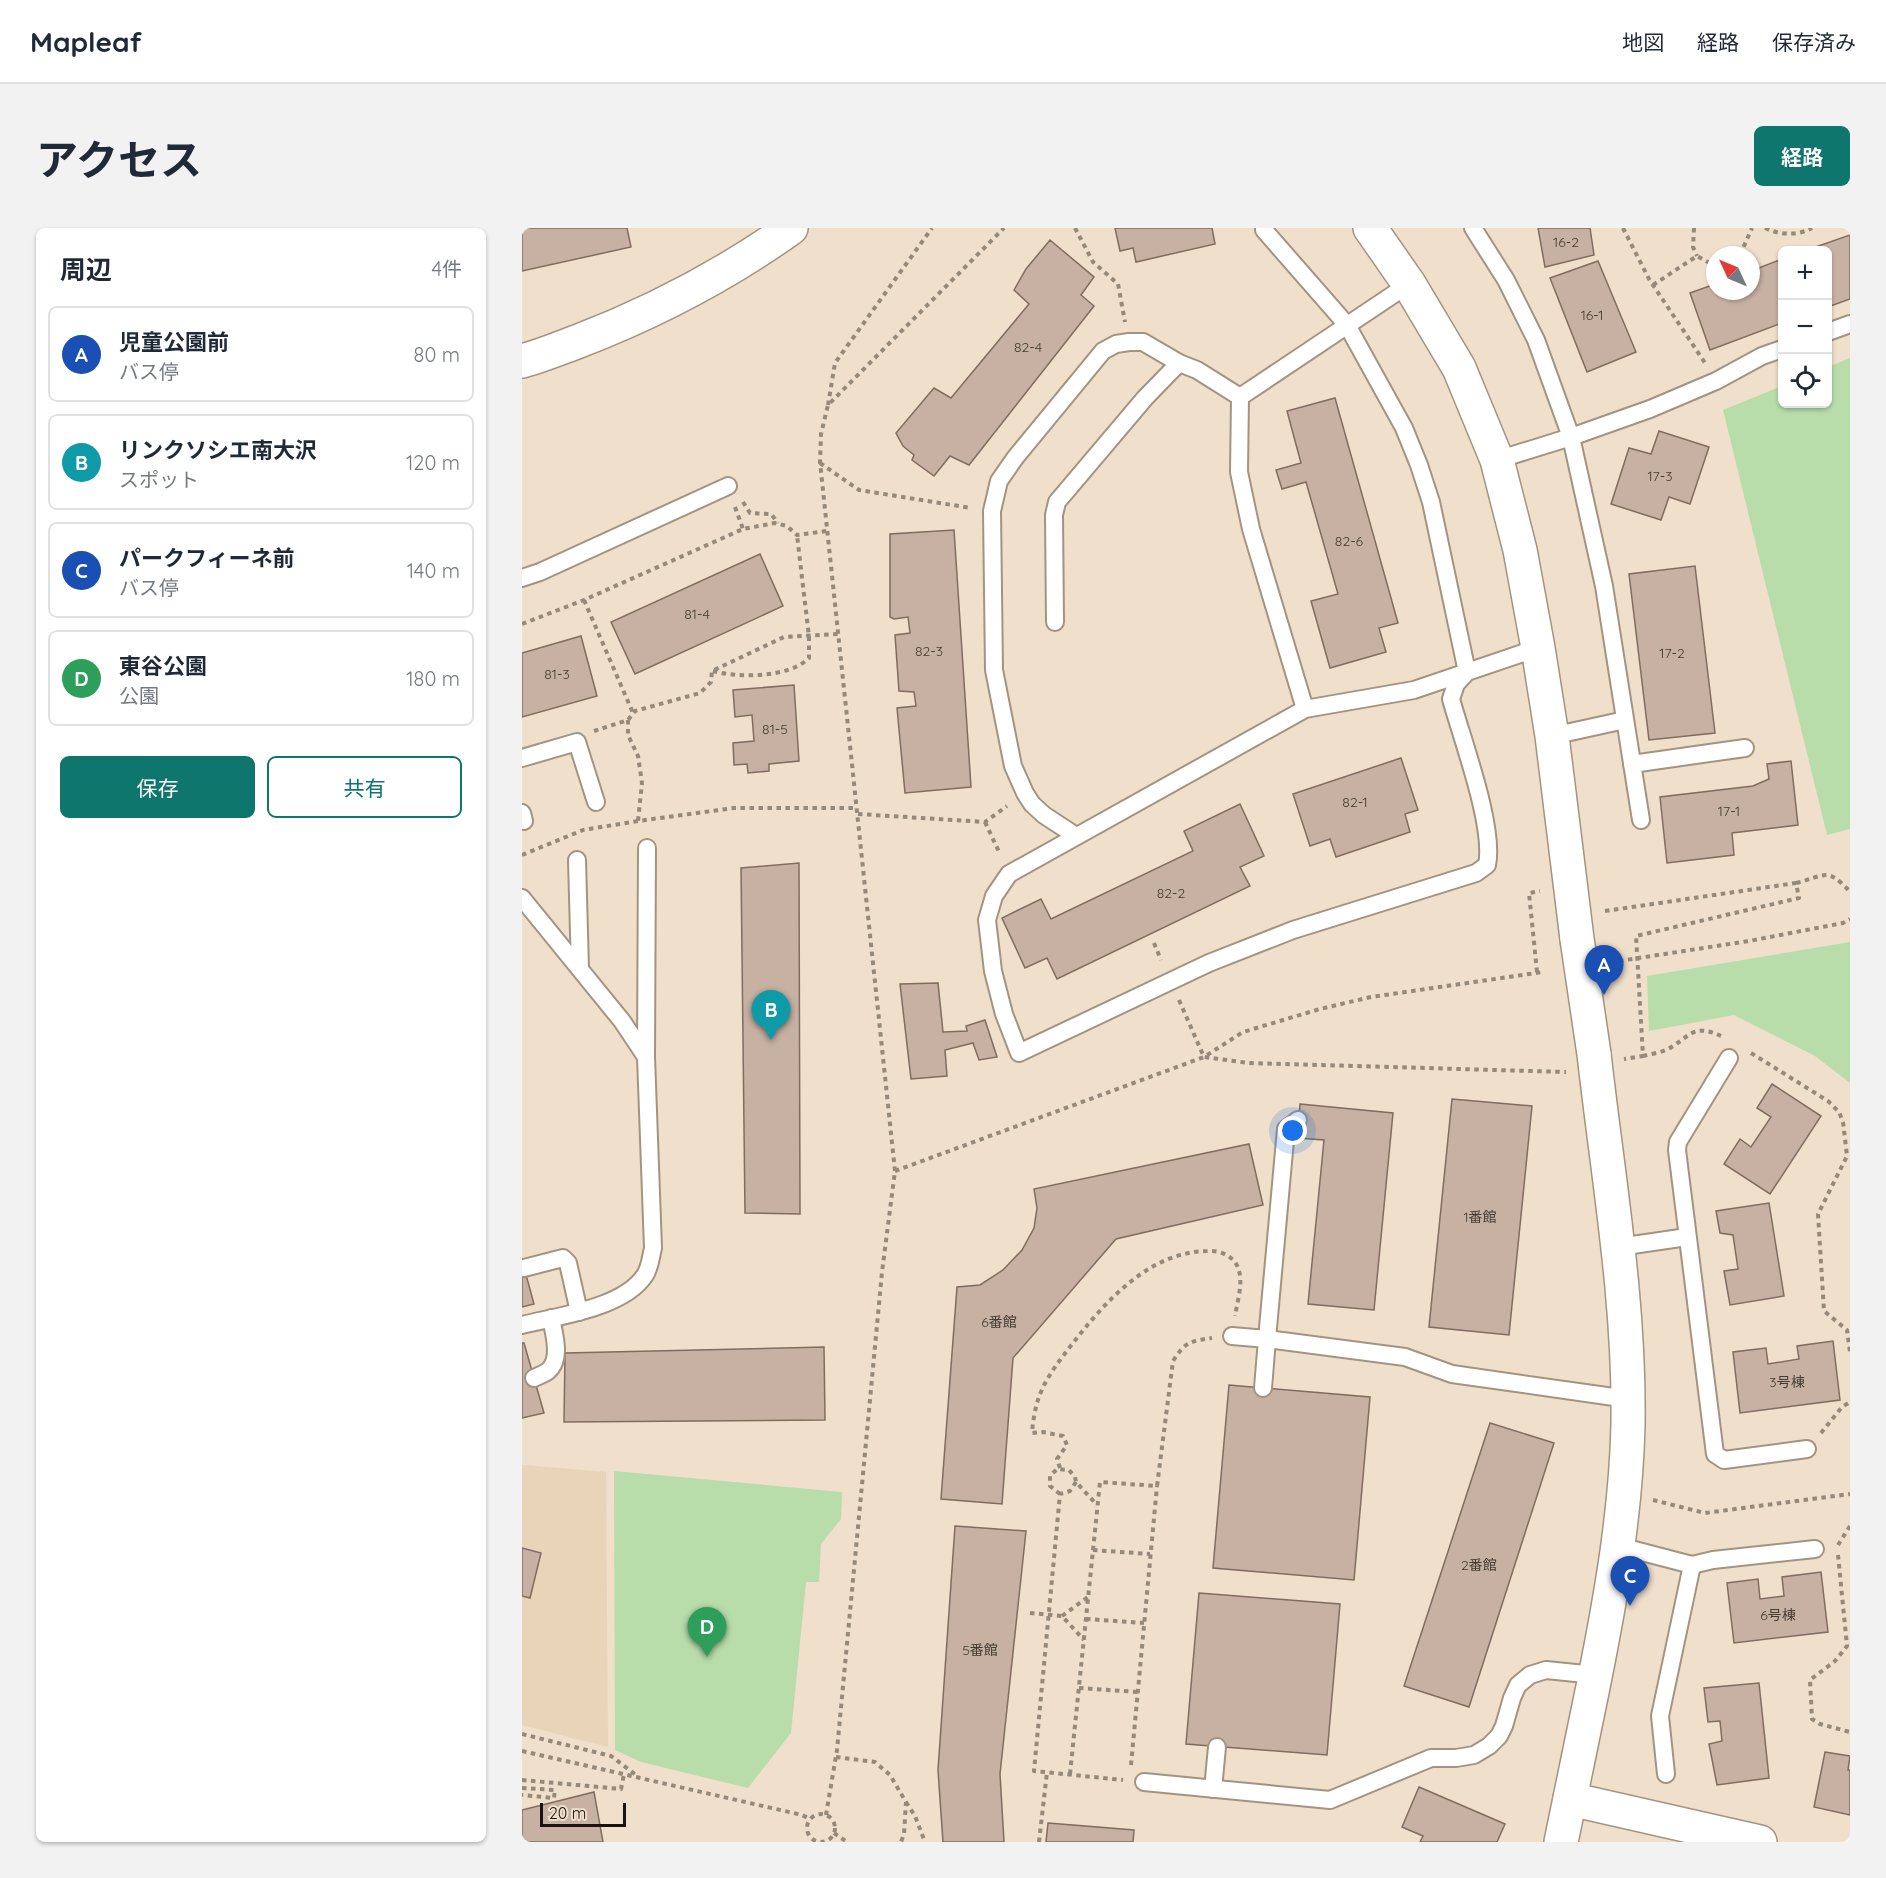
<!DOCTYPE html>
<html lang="ja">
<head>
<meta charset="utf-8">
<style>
  body { margin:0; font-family:Quicksand,"Noto Sans JP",sans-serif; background:#f2f2f3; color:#1f2937 }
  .controls { position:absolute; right:18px; top:18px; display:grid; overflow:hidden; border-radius:9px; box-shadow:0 2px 4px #0004 }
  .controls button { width:54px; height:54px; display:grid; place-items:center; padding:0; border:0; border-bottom:2px solid #e0e1e3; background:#fff; color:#1f2937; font:30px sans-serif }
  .compass { position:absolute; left:1184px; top:18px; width:54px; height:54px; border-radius:50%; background:#fff; box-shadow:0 2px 4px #0004; rotate:314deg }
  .scale { position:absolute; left:18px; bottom:15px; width:86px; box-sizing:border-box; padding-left:6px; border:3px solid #19140d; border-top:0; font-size:16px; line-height:21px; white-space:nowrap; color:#19140d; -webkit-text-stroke:4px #efdfcb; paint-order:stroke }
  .you { position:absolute; left:771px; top:903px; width:21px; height:21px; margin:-15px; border:4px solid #fff; border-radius:50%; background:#1a73e8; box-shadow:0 0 0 9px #1a73e833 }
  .badge { display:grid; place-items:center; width:39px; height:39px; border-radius:50%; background:#0f766e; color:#fff; font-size:20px; font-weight:700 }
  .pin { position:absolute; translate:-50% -50px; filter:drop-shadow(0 2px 3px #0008) }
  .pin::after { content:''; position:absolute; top:32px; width:21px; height:18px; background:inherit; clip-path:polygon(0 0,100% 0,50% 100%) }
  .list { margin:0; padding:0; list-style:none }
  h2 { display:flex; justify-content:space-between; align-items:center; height:78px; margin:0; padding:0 24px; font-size:26px }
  h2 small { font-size:20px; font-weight:400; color:#747a83 }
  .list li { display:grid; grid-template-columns:39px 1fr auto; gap:18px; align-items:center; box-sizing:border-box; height:96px; margin:0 12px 12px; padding:0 12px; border:2px solid #e0e1e3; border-radius:9px }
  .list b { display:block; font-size:22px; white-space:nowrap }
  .list p { margin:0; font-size:20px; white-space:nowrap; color:#747a83 }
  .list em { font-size:20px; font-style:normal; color:#747a83 }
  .actions { display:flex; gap:12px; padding:18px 24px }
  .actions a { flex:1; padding:14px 0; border:2px solid #0f766e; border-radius:9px; text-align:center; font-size:21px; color:#0f766e }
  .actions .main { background:#0f766e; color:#fff }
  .icon { flex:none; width:33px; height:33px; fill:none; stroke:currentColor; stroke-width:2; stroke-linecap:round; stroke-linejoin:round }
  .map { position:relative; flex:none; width:1328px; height:1614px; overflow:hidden; border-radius:9px }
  header { display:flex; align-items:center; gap:36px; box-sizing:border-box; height:84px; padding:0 30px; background:#fff; border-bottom:2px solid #e0e1e3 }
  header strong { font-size:28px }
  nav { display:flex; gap:33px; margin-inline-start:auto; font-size:21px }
  .intro { display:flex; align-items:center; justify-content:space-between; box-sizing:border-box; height:144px; padding:0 36px }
  h1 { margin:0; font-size:42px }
  .button { padding:15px 27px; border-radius:9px; background:#0f766e; color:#fff; font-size:21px; font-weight:700 }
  main { display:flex; gap:36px; padding:0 36px }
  aside { flex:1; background:#fff; border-radius:9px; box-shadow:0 2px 4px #0004 }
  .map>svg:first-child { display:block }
</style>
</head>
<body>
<header>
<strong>Mapleaf</strong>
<nav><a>地図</a><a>経路</a><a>保存済み</a></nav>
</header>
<div class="intro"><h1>アクセス</h1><a class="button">経路</a></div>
<main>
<aside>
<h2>周辺<small>4件</small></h2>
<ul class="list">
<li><span class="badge" style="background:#1a4fb4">A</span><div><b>児童公園前</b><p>バス停</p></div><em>80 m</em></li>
<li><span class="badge" style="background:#0f9aa8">B</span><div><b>リンクソシエ南大沢</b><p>スポット</p></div><em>120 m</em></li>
<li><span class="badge" style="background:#1a4fb4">C</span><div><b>パークフィーネ前</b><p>バス停</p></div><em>140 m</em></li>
<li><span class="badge" style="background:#2e9e5b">D</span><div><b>東谷公園</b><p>公園</p></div><em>180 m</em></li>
</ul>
<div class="actions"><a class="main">保存</a><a>共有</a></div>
</aside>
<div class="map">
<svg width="1328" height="1614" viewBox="0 0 1328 1614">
  <rect width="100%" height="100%" fill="#efdfcb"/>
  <path fill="#e8d4b9" d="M0 1237 84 1244 86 1519 0 1497Z"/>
  <g fill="#b8ddab">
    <path d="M1328 130V601L1305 607 1201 182 1260 158V176H1306V139Z"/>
    <path d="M1328 714V855L1293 828 1212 787 1127 803 1125 748Z"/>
    <path d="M92 1243 320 1264 319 1291 299 1316 297 1354H284L269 1505 226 1560 119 1534 93 1522Z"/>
  </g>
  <g fill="#c7b1a3" stroke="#816c60" stroke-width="1.5">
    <path d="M0 0H105L109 19 0 43Z"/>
    <path d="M593 0H690L693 16 614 34 611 20 598 23Z"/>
    <path d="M1016 0H1068L1072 27 1023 39Z"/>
    <path d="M1328 7V71L1306 79V22H1285Z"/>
    <path d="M528 12 572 49 559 67 572 78 447 237 428 228 412 248 390 232 392 227 381 218 374 205 412 160 429 170 507 76 492 62 504 41Z"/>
    <path d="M1260 31V95L1188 122 1168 65 1193 56V63H1229V43Z"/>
    <path d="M1076 33 1114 124 1065 144 1028 50Z"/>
    <path d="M813 170 876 395 857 400 864 424 808 440 789 373 816 366 784 254 760 261 754 242 779 235 765 183Z"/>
    <path d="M1137 203 1187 219 1168 276 1147 269 1139 292 1089 276 1107 220 1129 226Z"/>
    <path d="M432 302 449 559 383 565 375 480 394 478 392 464 377 463 373 407 388 405 386 389 372 391 368 389V306Z"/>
    <path d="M238 326 261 378 113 446 89 394Z"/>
    <path d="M1173 338 1193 505 1127 512 1107 346Z"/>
    <path d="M59 408 75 468 0 489V425Z"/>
    <path d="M272 457 277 533 247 536V543L226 545 225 536 212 537 211 515 232 513 230 487 213 489 211 462Z"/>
    <path d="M879 530 896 582 883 586 888 604 814 629 808 611 788 618 771 566Z"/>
    <path d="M1269 533 1276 597 1210 605 1212 627 1145 635 1138 569 1231 558 1247 551 1245 536Z"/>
    <path d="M718 576 742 628 718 639 728 658 535 751 525 730 503 740 480 690 519 671 529 691 671 623 662 603Z"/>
    <path d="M277 635 278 986 223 985 219 640Z"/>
    <path d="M416 755 421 804 445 803 444 798 463 792 475 829 457 832 451 815 423 822 425 848 389 851 378 756Z"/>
    <path d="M1250 856 1299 888 1248 966 1202 936 1218 911 1229 919 1249 889 1235 880Z"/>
    <path d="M930 871 1010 878 987 1107 907 1099Z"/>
    <path d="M778 876 871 885 852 1082 786 1076 802 912 775 910Z"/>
    <path d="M727 916 741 977 594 1011 491 1130 480 1276 419 1271 435 1059 458 1057 481 1042 500 1022 512 1000 515 980 512 961Z"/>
    <path d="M1247 975 1262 1068 1208 1077 1202 1043 1216 1041 1211 1007 1198 1005 1194 983Z"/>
    <path d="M0 1032 12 1076 0 1079Z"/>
    <path d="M1311 1113 1318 1172 1218 1185 1211 1124 1244 1120 1246 1136 1277 1131 1275 1118Z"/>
    <path d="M0 1115H2L22 1185 0 1190Z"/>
    <path d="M302 1119 303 1192 42 1194 43 1125Z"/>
    <path d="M707 1157 848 1169 832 1352 691 1340Z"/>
    <path d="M968 1195 1032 1215 947 1479 882 1458Z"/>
    <path d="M433 1298 504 1303 478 1546 482 1614H421L416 1542Z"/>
    <path d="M0 1320 19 1325 8 1370 0 1368Z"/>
    <path d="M1299 1344 1306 1404 1212 1415 1205 1355 1236 1351 1238 1371 1262 1368 1260 1349Z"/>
    <path d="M677 1365 818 1376 805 1527 664 1516Z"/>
    <path d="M1237 1455 1247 1550 1195 1557 1187 1516 1200 1513 1198 1493 1186 1494 1182 1460Z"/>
    <path d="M1303 1524 1328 1528 1326 1542H1328V1587L1292 1579Z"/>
    <path d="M897 1559 983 1596 975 1614H898L901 1608 880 1599Z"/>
    <path d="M72 1564 81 1614H0V1582Z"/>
    <path d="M526 1595 612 1602 611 1614H524Z"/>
  </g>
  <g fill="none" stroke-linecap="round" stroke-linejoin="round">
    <defs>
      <g id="service">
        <path d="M951 0 984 52 1014 112 1049 209 1082 358 1119 592"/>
        <path d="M742 2 825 97 882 200 897 237 909 274 945 444 934 456 929 471C940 511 973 599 965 637L954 645 771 702 687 735 497 825 482 786 471 743 465 692 472 668 487 646 783 481 892 462 1016 420"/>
        <path d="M1306 104 1328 96"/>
        <path d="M718 169 887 56"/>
        <path d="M975 232 1049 209 1128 181 1194 153 1240 128 1260 121"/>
        <path d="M0 350 18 344 206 258"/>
        <path d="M533 394 532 287 535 274 623 170 657 135"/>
        <path d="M1030 508 1103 492"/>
        <path d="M0 530 55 514 74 574"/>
        <path d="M1110 536 1223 520"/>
        <path d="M0 585 2 593"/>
        <path d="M554 608 522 587 510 576 503 565 491 538 472 442 470 283 477 253 493 230 581 123 594 116 607 114H621L657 135 675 142 718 169 717 244 729 301 783 481"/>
        <path d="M55 632 58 741"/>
        <path d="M0 670 100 793 124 829 131 1020C129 1028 128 1040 123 1047 102 1080 36 1088 0 1097"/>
        <path d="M124 828 125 620"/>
        <path d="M1207 830 1156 914 1155 922 1193 1226 1202 1232 1285 1221"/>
        <path d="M776 892 764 901 745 1111 883 1129 930 1146 1106 1171"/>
        <path d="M1097 1019 1165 1009"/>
        <path d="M2 1040 41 1030 46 1035 57 1084"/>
        <path d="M710 1108 745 1111 741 1160"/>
        <path d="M12 1150C16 1148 22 1146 26 1143 40 1131 32 1106 29 1090"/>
        <path d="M1097 1318 1170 1337 1191 1332 1293 1321"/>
        <path d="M1144 1546 1138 1488 1170 1337"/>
        <path d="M622 1554 808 1572 909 1530H934L952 1527 967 1518 977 1508 982 1498 990 1470 996 1457 1008 1447 1024 1442 1073 1447"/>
        <path d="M691 1561 695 1519"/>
      </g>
      <g id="tertiary">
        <path d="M848 0 887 56 937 140 975 232 998 322 1016 420 1030 508 1055 711"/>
        <path d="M0 133C19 128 38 120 57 113 132 84 203 47 269 0"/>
        <path d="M1048 1571 1238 1614"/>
        <path d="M1039 1614C1050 1561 1061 1507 1072 1454 1089 1369 1104 1284 1106 1197 1108 1072 1086 950 1072 826"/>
      </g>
    </defs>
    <use href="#service" stroke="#a39481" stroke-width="20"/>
    <use href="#tertiary" stroke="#a39481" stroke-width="36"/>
    <g stroke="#94897a" stroke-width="4" stroke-dasharray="4.5 4.5" stroke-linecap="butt">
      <path d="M553 0 571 34 596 56 603 94"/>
      <path d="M1101 0 1127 51 1183 135"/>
      <path d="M1172 0 1171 19 1175 28"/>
      <path d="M1243 0C1258 7 1275 8 1290 0"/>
      <path d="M1218 27 1230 0"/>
      <path d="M1131 57 1175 28 1193 38"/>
      <path d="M306 177 313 135 410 0"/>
      <path d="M298 235 337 262 449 280"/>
      <path d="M221 274 228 285 249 286 256 295"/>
      <path d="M213 279 221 301"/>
      <path d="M62 372 111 485"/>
      <path d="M0 396 62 372 221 301 253 295 265 298 275 307 305 303"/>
      <path d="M191 443C217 450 267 450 287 430V409L275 307"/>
      <path d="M106 492V507L116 528 120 555 116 593"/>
      <path d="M72 503 106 492 113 483 178 465 189 454 190 443 262 409 317 406"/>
      <path d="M336 586 463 594 485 578"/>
      <path d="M463 594 478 626"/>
      <path d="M0 627 61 602 116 593 212 580H335"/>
      <path d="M1274 655C1303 648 1305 638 1328 664"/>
      <path d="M1083 683 1274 655 1277 670 1114 708 1121 828 1102 831"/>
      <path d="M632 715 639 732"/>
      <path d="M1097 733 1227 713 1321 695 1328 691"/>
      <path d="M1015 744 1007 665 1018 663"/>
      <path d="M657 772 682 829 727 835 1044 844"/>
      <path d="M1229 825 1306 873 1317 884 1321 894 1325 928 1296 986 1302 1083 1325 1102 1328 1124"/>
      <path d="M1121 828C1128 826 1137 825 1144 822 1167 811 1169 794 1199 808"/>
      <path d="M373 943 682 829 721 804 798 781 849 769 1021 744"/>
      <path d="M1299 1205 1320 1179 1328 1174"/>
      <path d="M538 1240 535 1231 545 1217 541 1208 521 1204 510 1205C511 1193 513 1180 517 1169 524 1149 538 1132 551 1115 584 1073 627 1024 685 1023 699 1022 714 1029 717 1043 721 1056 715 1075 713 1088"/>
      <path d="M554 1254 548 1263 538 1266 512 1543 601 1552"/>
      <path d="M538 1266 528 1258V1248L535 1241 547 1242 553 1249 554 1254 575 1277"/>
      <path d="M1131 1272 1183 1285 1328 1266"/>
      <path d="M1316 1317 1328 1298"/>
      <path d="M571 1322 628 1326"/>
      <path d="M1316 1327 1325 1418 1313 1433 1288 1452 1290 1491 1298 1496 1328 1504"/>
      <path d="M508 1385 540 1388 562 1412"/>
      <path d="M540 1388 566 1369"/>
      <path d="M564 1391 622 1395"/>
      <path d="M557 1460 616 1464"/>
      <path d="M0 1506 89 1528 114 1547"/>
      <path d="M0 1523 280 1587 288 1591"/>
      <path d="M314 1529 353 1534 368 1547 384 1574 382 1606 379 1614"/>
      <path d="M609 1537 635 1258"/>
      <path d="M548 1546 578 1254 635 1258 651 1133C663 1114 668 1113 690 1110"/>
      <path d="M0 1552 99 1561 102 1546"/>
      <path d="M0 1560 33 1562 32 1570 0 1567"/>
      <path d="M384 1574 393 1588 403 1614"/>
      <circle cx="299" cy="1600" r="14"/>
      <path d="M304 1587 315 1522 360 1044 373 943 298 234 299 206 306 177 482 0"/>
      <path d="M312 1605 325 1614"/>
      <path d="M517 1614 525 1544"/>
    </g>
    <use href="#service" stroke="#fff" stroke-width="16"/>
    <use href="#tertiary" stroke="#fff" stroke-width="33"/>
    <defs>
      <path id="tertiary-bridge" d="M1055 711 1072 826"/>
    </defs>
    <use href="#tertiary-bridge" stroke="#a39481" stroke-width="36" stroke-linecap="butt"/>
    <use href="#tertiary-bridge" stroke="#fff" stroke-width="33"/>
  </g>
  <g text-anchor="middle" stroke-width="5" stroke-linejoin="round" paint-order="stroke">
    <g font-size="14" fill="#443b32">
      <text x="1044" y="19">16-2</text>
      <text x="1070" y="92">16-1</text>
      <text x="506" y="124">82-4</text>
      <text x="1138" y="253">17-3</text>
      <text x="827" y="318">82-6</text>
      <text x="175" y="391">81-4</text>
      <text x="407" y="428">82-3</text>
      <text x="1150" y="430">17-2</text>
      <text x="35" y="451">81-3</text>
      <text x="253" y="506">81-5</text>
      <text x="833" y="579">82-1</text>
      <text x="1207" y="588">17-1</text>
      <text x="649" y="670">82-2</text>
      <text x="958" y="994">1番館</text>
      <text x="477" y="1099">6番館</text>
      <text x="1265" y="1159">3号棟</text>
      <text x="957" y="1342">2番館</text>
      <text x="1256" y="1392">6号棟</text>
      <text x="458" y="1427">5番館</text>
    </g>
  </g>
</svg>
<div class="controls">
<button>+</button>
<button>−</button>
<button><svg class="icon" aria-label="locate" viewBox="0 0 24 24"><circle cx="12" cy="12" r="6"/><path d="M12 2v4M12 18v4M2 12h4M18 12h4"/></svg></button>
</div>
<svg class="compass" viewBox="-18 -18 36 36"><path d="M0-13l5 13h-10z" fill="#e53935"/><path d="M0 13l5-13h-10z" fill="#747a83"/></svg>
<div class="scale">20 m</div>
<div class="you"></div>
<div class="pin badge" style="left:1082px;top:767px;background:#1a4fb4">A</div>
<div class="pin badge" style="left:249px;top:812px;background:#0f9aa8">B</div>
<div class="pin badge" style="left:1108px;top:1378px;background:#1a4fb4">C</div>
<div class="pin badge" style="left:185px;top:1429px;background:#2e9e5b">D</div>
</div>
</main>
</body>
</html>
